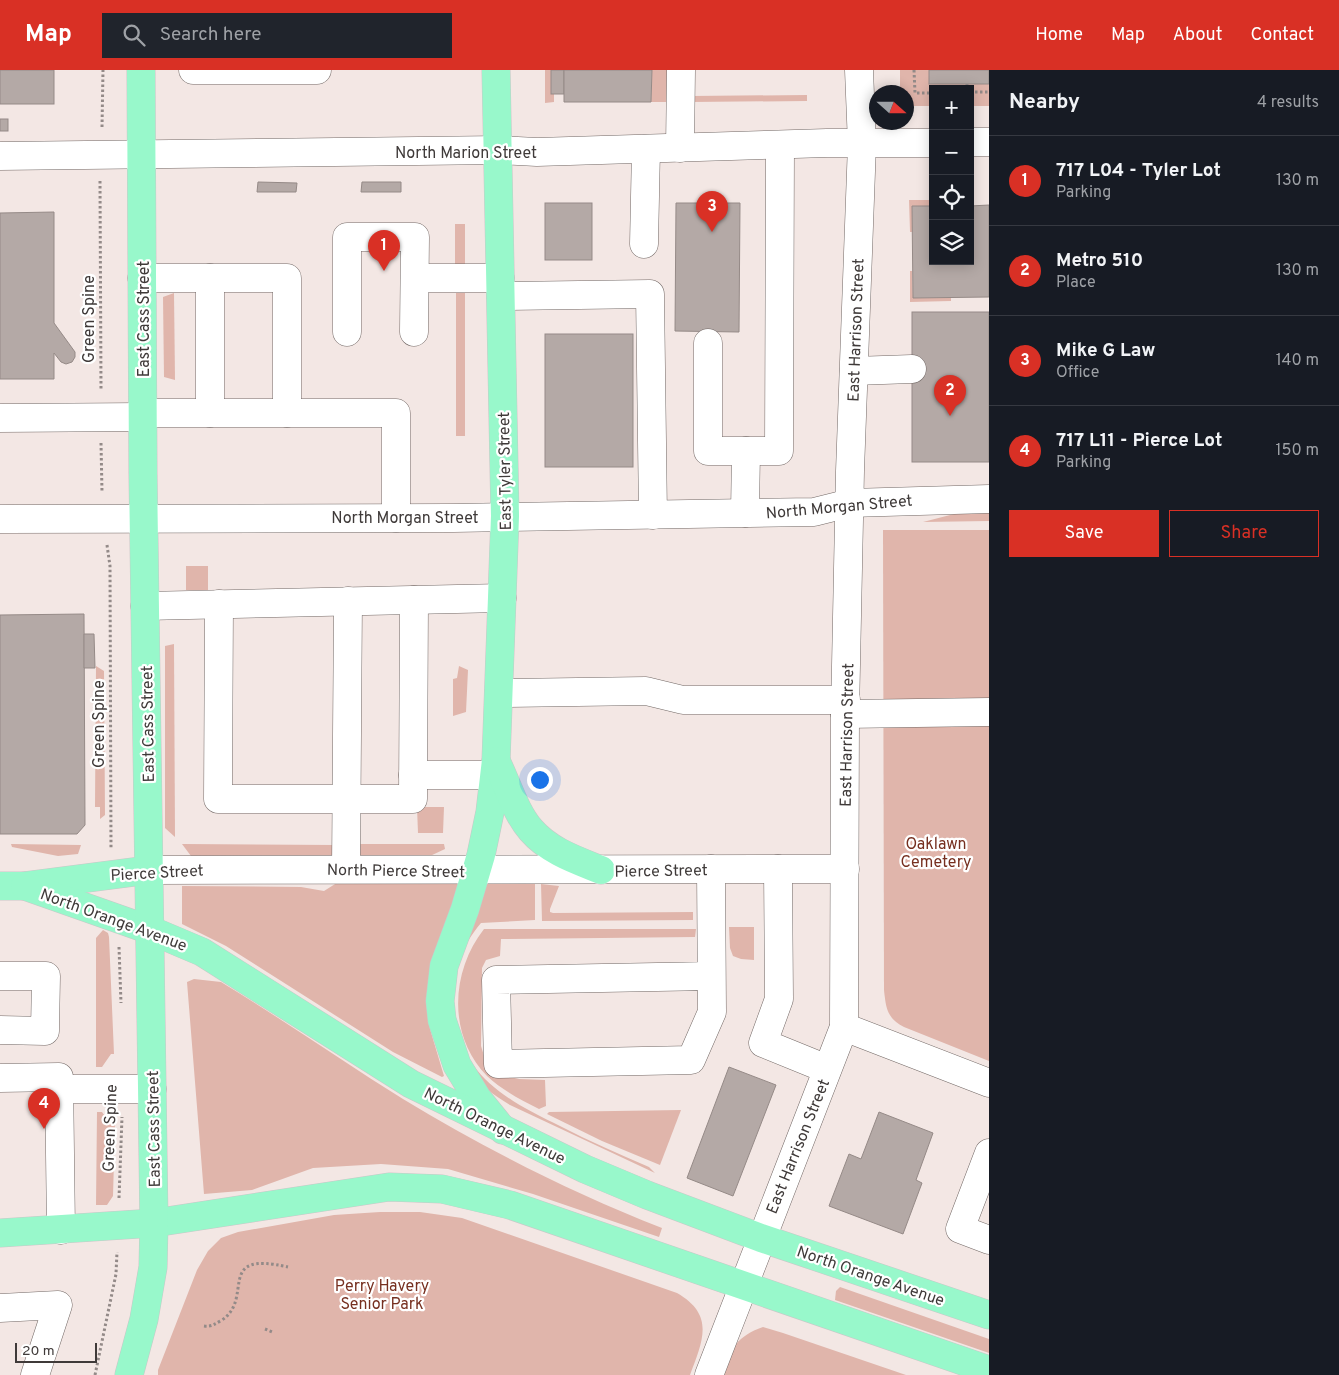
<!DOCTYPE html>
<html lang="en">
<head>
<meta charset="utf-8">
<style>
  body { margin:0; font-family:Overpass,sans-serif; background:#20242c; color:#f1f3f6 }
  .controls { position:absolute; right:15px; top:15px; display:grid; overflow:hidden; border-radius:0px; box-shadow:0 2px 12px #0003 }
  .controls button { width:45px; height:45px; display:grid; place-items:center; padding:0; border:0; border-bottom:1px solid #363941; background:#171b24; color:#f1f3f6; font:25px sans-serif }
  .compass { position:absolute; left:869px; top:15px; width:45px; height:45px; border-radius:50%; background:#171b24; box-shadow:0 2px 12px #0003; rotate:111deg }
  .scale { position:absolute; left:15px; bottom:12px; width:82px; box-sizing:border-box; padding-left:5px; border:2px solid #3f3a39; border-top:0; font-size:14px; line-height:18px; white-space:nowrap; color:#3f3a39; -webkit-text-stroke:4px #fff; paint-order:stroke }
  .you { position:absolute; left:539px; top:709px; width:18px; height:18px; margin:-12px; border:4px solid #fff; border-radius:50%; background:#1a73e8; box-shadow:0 0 0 8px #1a73e833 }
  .badge { display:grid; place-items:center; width:32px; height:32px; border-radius:50%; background:#d93025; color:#fff; font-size:16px; font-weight:700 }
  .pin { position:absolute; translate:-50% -41px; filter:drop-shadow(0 1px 2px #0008) }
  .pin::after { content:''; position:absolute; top:26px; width:18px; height:15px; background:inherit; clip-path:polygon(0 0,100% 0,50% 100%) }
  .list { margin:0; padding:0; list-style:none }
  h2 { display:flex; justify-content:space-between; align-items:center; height:65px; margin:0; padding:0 20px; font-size:21px }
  h2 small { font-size:16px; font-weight:400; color:#9ea1a6 }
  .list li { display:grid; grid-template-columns:32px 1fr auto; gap:15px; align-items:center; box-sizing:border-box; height:90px; padding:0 20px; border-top:1px solid #363941 }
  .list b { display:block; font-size:19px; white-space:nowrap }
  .list p { margin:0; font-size:16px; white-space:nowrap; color:#9ea1a6 }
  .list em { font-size:16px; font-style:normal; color:#9ea1a6 }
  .actions { display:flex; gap:10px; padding:15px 20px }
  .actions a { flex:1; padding:11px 0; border:1px solid #d93025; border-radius:0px; text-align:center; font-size:18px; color:#d93025 }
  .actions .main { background:#d93025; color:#fff }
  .icon { flex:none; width:28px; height:28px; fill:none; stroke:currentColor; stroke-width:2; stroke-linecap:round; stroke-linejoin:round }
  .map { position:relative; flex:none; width:989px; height:1305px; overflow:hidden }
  header { display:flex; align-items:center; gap:30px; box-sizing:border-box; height:70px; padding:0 25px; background:#d93025; color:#fff }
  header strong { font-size:24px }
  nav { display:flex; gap:28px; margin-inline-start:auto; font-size:18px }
  .search { width:350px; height:45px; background:#20242c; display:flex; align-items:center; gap:12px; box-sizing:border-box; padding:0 18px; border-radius:0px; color:#9ea1a6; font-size:19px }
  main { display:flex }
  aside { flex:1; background:#171b24 }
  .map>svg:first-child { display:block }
</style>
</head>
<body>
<header>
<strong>Map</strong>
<div class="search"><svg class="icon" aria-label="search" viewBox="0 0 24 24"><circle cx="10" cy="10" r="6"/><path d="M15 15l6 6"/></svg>Search here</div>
<nav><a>Home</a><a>Map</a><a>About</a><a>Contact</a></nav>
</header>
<main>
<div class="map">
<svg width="989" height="1305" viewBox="0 0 989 1305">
  <rect width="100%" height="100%" fill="#f3e7e4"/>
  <g fill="#e0b5ab">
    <path d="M545 0H551V24H554V32L545 33Z"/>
    <path d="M652 0H670V32H651Z"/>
    <path d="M900 0H929V14H989V36H970V19H933V36H907L906 22H900Z"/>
    <path d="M807 25V31L691 32V26Z"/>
    <path d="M909 130H933V136L913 162H910Z"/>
    <path d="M455 154H465V195L455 196Z"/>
    <path d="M910 201H912L913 228 951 227V231L910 232Z"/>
    <path d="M174 223 175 310 164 307 163 227Z"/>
    <rect x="456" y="223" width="9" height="143"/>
    <path d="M989 442V451L923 452 954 444Z"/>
    <path d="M883 460H989V991L904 957C887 948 886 939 884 920Z"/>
    <rect x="186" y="496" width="22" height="24"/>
    <path d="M174 574 175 767 165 758V576Z"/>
    <path d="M96 596 104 601 105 745 100 749V737H95Z"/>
    <path d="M459 596 468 600 466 642 453 646V609L457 608Z"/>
    <path d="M417 737H444L443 763H418Z"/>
    <path d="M11 774 81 775 78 784 58 786 12 777Z"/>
    <path d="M182 774 335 775 333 788 191 786Z"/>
    <path d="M355 774H444L445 779 430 786 358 788Z"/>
    <path d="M351 804 456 812 459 816 435 882 429 906 427 935 430 959 444 1006 442 1007 393 982 226 876 182 854V816L301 817 324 821Z"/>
    <path d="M490 812 535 814V850L481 853C461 877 449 905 452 936 458 1003 505 1030 560 1056 589 1071 619 1084 649 1097L655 1103 510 1035C502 1030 494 1025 488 1020 451 988 437 930 455 885 464 861 479 839 486 814Z"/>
    <path d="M541 814 559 816 550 839V842L553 843 693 842V850L542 851Z"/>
    <path d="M729 857H754V890L741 889 733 886 730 878Z"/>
    <path d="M484 859H696L695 867 501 869 500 886 486 890 482 898 481 976 485 989 501 1005 519 1009 545 1010 546 1036 539 1039C521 1030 502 1020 487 1006 447 965 451 901 484 859Z"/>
    <path d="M103 860 108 863 109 867 114 984H111L102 997H96V868Z"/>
    <path d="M194 909 221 912C282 949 342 991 403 1029 486 1079 572 1123 662 1158L659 1167 533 1124 448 1099 381 1094 313 1098 252 1120 204 1124 187 912Z"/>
    <path d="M681 1040 660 1095 602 1071 547 1044 549 1042Z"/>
    <path d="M97 1042H102L111 1055H115L113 1126 107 1135H96Z"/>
    <path d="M380 1142H420L462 1148 677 1223C715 1245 703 1270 690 1305H158V1300L197 1200 208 1181 221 1168 238 1162 334 1145Z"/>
    <path d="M840 1217 989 1269V1283L835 1230 836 1221Z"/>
    <path d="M763 1257 783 1263 906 1305H721C730 1279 737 1266 763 1257Z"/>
  </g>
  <g fill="#b4a9a6" stroke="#958a87">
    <rect x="0" y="0" width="54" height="34"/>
    <rect x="551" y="0" width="13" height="24"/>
    <path d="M564 0H652L651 32H564Z"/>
    <rect x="929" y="0" width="60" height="14"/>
    <rect x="0" y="49" width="8" height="12"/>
    <path d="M258 112 297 113 296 122H257Z"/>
    <path d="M362 112H401V122H361Z"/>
    <rect x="545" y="133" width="47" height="57"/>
    <path d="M676 133H740L739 262 675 261Z"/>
    <path d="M989 135V227L913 228 912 136H933V191H970V136Z"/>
    <path d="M54 142V253L75 282V287L72 292 66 294 61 292 54 283V309H0V143Z"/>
    <rect x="912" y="242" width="77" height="150"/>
    <rect x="545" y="264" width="88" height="133"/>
    <path d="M84 544 85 755 77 764H0V545Z"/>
    <path d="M84 564H94L95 598H84Z"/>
    <path d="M729 997 776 1015 733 1126 687 1108Z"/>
    <path d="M879 1042 933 1063 916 1110 922 1113 903 1164 829 1136 849 1084 861 1089Z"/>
  </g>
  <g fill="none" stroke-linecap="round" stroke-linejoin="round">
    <defs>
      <g id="minor">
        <path d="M193 0H317"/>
        <path d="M970 72H989"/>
        <path d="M680 78 681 0"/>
        <path d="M0 86 499 80 537 82 827 73H933"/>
        <path d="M644 174 646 79"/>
        <path d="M142 208H287V343H143"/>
        <path d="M210 208V343"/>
        <path d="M415 208H500"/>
        <path d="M501 226 650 224 653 445"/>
        <path d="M347 262V167H415L414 262"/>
        <path d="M708 273V381H779L780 75"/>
        <path d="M854 301 912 299"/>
        <path d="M287 343H396V448"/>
        <path d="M0 348 143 347"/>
        <path d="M745 443 746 381"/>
        <path d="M0 449 454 448 814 442 850 433 989 429"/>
        <path d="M219 534 218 729H413L414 530"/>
        <path d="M145 536 502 528"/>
        <path d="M499 623 646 621 683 630H846"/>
        <path d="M845 644 989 642"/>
        <path d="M413 705H494"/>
        <path d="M346 799 348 531"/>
        <path d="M711 799 712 942 691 990 498 994 496 910 711 906"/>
        <path d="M778 799 779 929 763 973 827 999"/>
        <path d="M149 800 845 799"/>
        <path d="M0 906H46L45 961 0 960"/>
        <path d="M844 957 989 1013"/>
        <path d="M0 1008 59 1007 61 1160"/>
        <path d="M60 1019H152"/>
        <path d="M989 1083 960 1159 989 1170"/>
        <path d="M0 1238 58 1235 35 1305"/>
        <path d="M709 1305 844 957 845 644 850 401 862 74 859 0"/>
      </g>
      <g id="major">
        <path d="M496 0 505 446 496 690 490 742 481 785 465 839 444 896 440 931 442 950 457 995 477 1028 503 1060"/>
        <path d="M496 691C507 713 515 742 531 760 549 781 576 790 601 800"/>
        <path d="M0 816H25L149 800"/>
        <path d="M25 816 150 860 202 882 411 1014 585 1099 647 1125 761 1168 989 1245"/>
        <path d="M0 1163 154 1153 389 1117 442 1119 510 1135 989 1300"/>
        <path d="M129 1305 144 1249 153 1197 154 1153 143 404 141 0"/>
      </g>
    </defs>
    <use href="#minor" stroke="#736966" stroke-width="29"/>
    <use href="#major" stroke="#c9c8c8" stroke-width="29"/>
    <g stroke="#938a88" stroke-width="3" stroke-dasharray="2.5 2.5" stroke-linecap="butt">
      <path d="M914 0 915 23H933"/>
      <path d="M967 14V19"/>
      <path d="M970 22H989"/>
      <path d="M102 57 103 0"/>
      <path d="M100 111 101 319"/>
      <path d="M101 373 102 422"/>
      <path d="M107 475 110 496 111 779"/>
      <path d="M119 877 121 933"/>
      <path d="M119 1128 122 1047"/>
      <path d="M204 1256C211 1257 215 1254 222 1250 255 1228 214 1180 288 1197"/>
      <path d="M265 1259 272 1262"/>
      <path d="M95 1305 116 1204 117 1182"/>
    </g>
    <use href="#minor" stroke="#fff" stroke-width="28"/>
    <use href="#major" stroke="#98f8cb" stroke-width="28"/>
  </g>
  <g text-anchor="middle" stroke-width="4.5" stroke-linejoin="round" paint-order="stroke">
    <g font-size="16" fill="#3f3a39" stroke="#fff">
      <text x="466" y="88">North Marion Street</text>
      <text transform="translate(88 249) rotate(-90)" y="6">Green Spine</text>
      <text transform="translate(143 249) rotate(-90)" y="6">East Cass Street</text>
      <text transform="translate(855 260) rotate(-88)" y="6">East Harrison Street</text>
      <text transform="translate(504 401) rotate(-91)" y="6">East Tyler Street</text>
      <text transform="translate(839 436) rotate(-5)" y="6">North Morgan Street</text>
      <text x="405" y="453">North Morgan Street</text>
      <text transform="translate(98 654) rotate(-90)" y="6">Green Spine</text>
      <text transform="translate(147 654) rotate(-91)" y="6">East Cass Street</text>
      <text transform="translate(846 665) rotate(-89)" y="6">East Harrison Street</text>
      <text transform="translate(396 800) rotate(1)" y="6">North Pierce Street</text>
      <text transform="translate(661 800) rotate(-1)" y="6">Pierce Street</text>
      <text transform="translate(157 802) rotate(-3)" y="6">Pierce Street</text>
      <text transform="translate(114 849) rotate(20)" y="6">North Orange Avenue</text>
      <text transform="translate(495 1055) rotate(26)" y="6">North Orange Avenue</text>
      <text transform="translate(109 1058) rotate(-88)" y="6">Green Spine</text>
      <text transform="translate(153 1059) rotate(-91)" y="6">East Cass Street</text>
      <text transform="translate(797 1076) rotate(-68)" y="6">East Harrison Street</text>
      <text transform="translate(871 1205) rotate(19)" y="6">North Orange Avenue</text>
    </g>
    <g font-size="16" fill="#762f1f" stroke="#fff">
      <text x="936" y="779">Oaklawn<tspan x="936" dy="18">Cemetery</tspan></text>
      <text x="382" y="1221">Perry Havery<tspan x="382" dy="18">Senior Park</tspan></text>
    </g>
  </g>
</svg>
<div class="controls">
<button>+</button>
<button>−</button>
<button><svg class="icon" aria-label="locate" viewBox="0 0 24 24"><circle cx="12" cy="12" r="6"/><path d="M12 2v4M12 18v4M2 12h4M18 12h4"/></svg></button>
<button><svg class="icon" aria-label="layers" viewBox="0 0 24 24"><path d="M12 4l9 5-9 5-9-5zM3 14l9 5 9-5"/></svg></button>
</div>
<svg class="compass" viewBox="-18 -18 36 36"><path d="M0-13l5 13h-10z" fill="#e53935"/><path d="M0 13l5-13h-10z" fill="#9ea1a6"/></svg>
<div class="scale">20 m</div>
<div class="you"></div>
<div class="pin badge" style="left:384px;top:201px">1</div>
<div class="pin badge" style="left:950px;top:346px">2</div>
<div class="pin badge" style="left:712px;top:162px">3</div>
<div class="pin badge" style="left:44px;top:1059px">4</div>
</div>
<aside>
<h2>Nearby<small>4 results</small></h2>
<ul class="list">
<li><span class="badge">1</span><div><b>717 L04 - Tyler Lot</b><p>Parking</p></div><em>130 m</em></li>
<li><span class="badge">2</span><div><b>Metro 510</b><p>Place</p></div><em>130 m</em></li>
<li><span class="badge">3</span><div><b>Mike G Law</b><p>Office</p></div><em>140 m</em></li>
<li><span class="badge">4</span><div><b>717 L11 - Pierce Lot</b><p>Parking</p></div><em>150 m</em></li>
</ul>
<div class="actions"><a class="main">Save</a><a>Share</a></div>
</aside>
</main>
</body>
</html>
